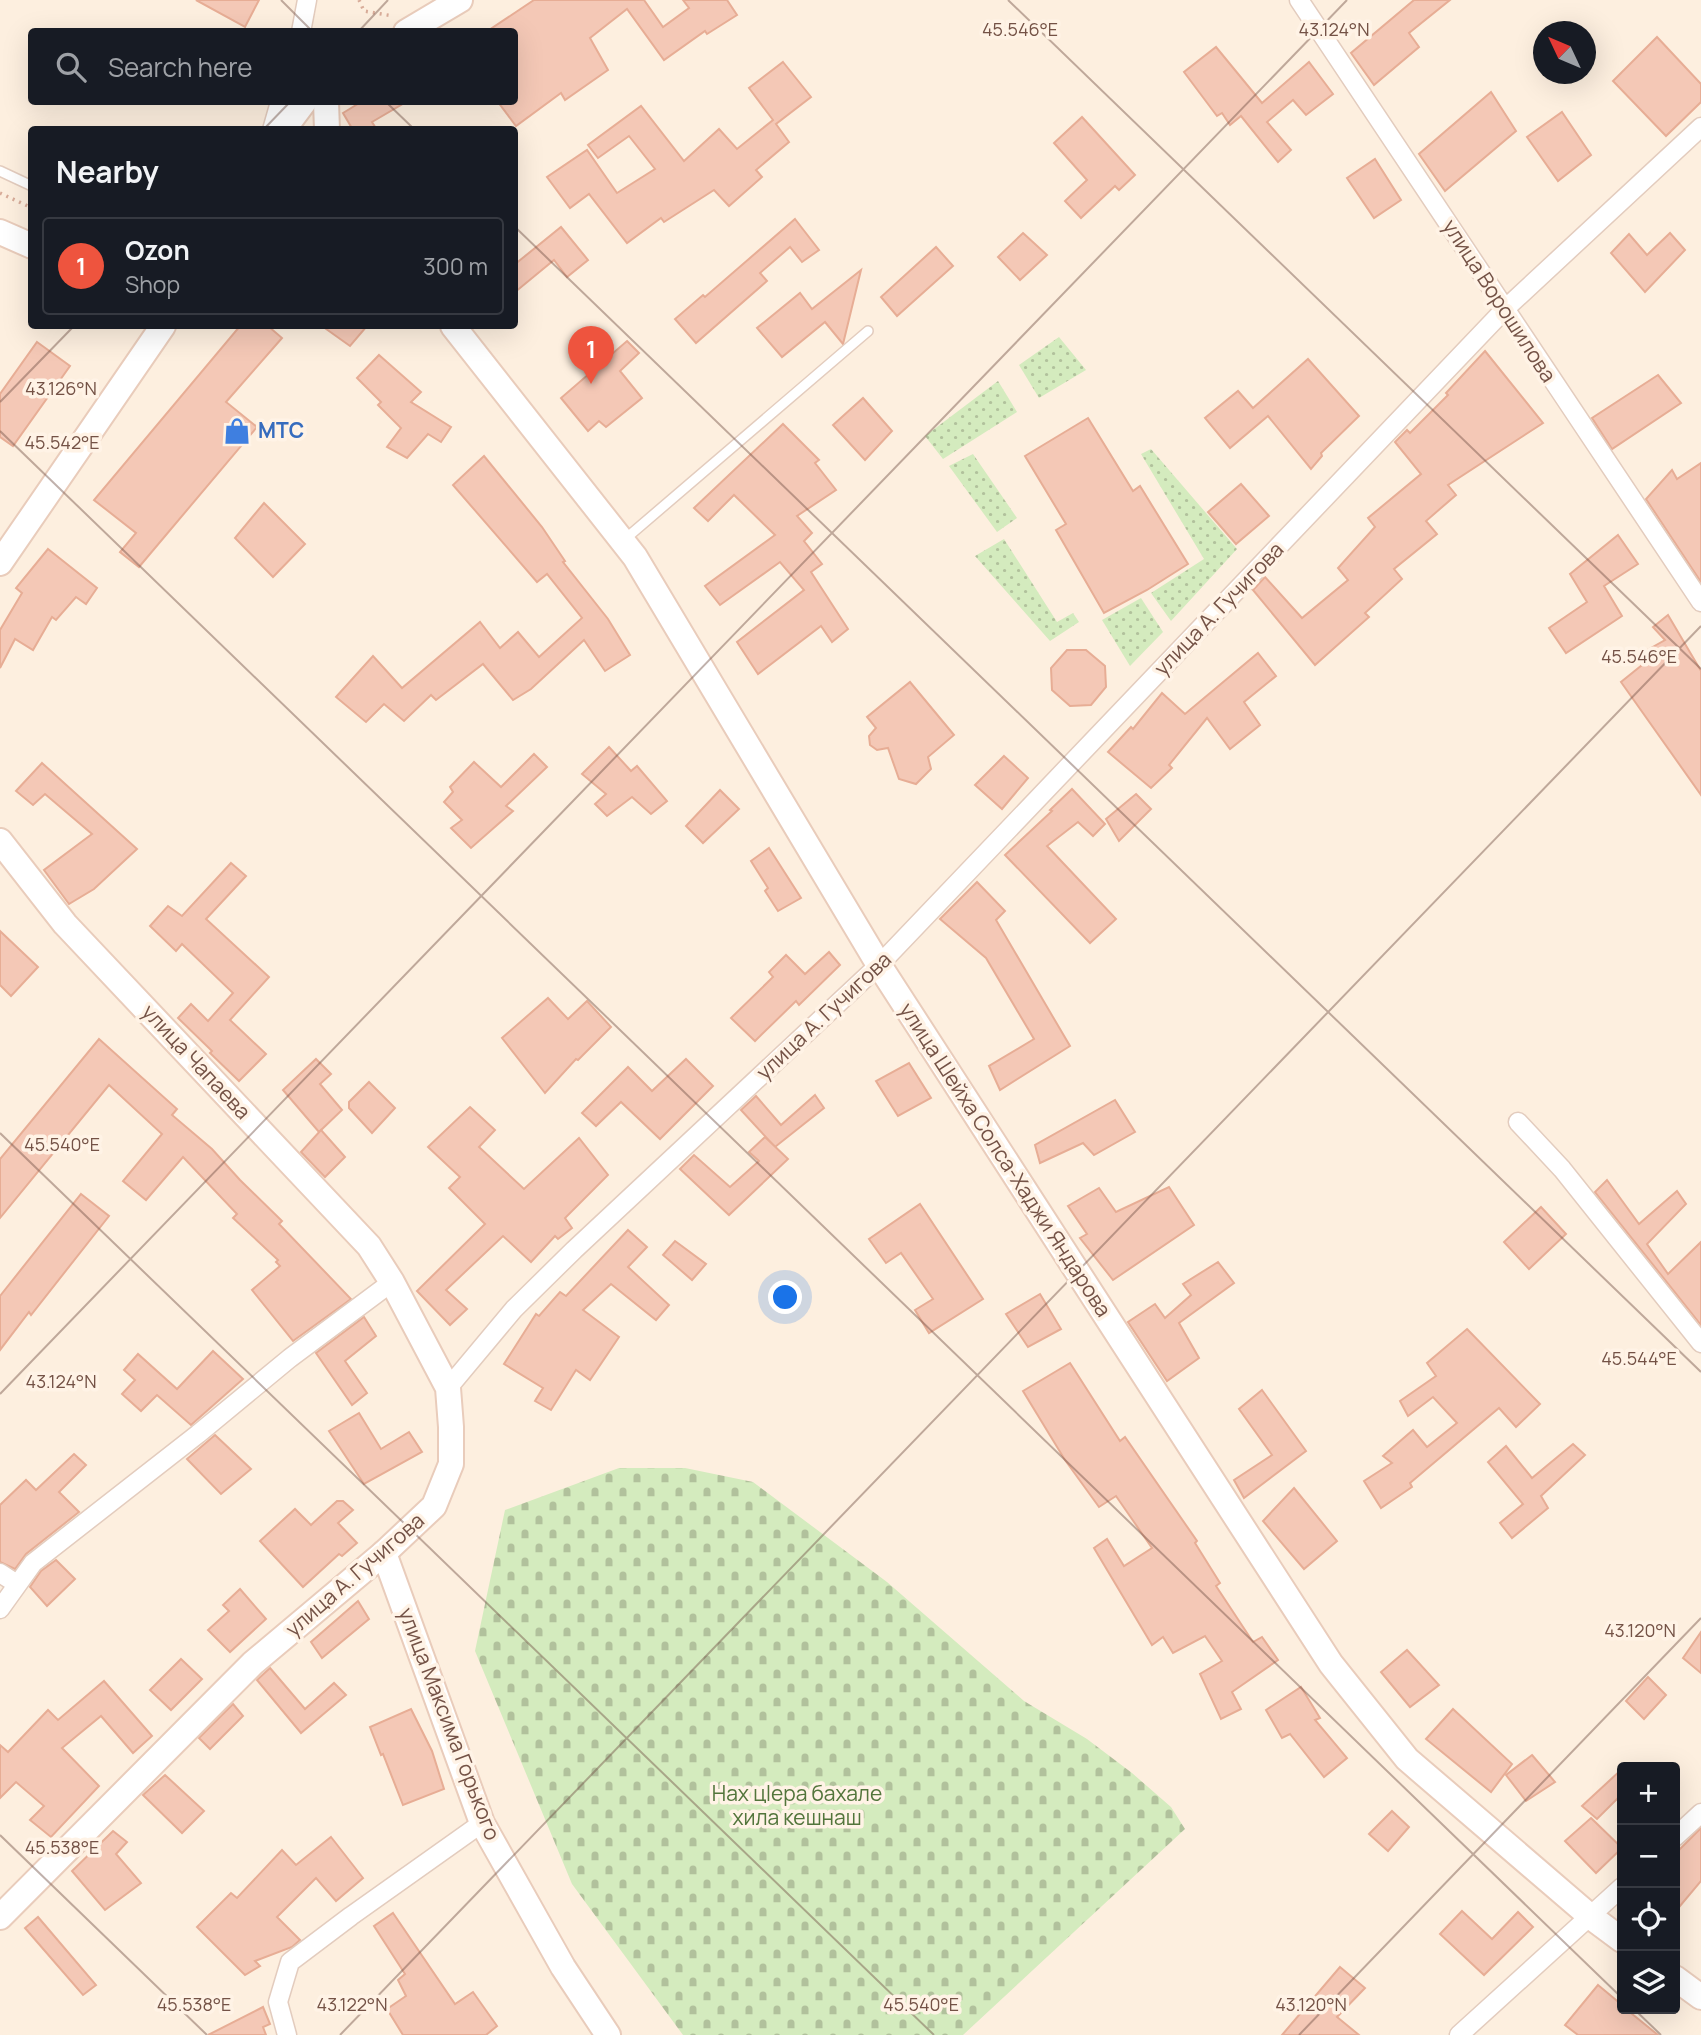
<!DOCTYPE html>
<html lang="en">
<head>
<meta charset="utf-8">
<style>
  body { margin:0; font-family:Manrope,sans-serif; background:#20242c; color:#f1f3f6 }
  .controls { position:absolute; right:21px; bottom:21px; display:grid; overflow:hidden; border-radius:7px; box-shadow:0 7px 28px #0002 }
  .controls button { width:63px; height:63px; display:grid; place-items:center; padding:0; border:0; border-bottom:2px solid #363941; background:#171b24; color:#f1f3f6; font:35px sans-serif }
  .compass { position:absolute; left:1533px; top:21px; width:63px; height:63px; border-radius:50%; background:#171b24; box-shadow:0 7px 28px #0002; rotate:314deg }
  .you { position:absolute; left:786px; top:1298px; width:24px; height:24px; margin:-18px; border:5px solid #fff; border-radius:50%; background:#1a73e8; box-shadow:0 0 0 10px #1a73e833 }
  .badge { display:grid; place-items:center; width:46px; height:46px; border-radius:50%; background:#ee543e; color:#fff; font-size:23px; font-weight:700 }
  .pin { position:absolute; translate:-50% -58px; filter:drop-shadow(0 2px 4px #0008) }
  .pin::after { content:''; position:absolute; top:37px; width:24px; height:21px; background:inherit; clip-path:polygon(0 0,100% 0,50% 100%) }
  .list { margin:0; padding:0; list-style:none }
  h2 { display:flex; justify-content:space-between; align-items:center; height:91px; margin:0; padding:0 28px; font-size:30px }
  h2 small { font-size:23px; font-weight:400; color:#9ea1a6 }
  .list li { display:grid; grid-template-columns:46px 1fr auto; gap:21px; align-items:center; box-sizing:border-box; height:98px; margin:0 14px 14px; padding:0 14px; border:2px solid #363941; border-radius:7px }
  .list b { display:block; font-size:26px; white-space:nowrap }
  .list p { margin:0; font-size:23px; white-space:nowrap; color:#9ea1a6 }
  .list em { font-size:23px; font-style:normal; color:#9ea1a6 }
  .icon { flex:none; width:38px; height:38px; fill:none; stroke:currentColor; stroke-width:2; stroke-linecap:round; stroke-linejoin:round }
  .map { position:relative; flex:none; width:1701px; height:2035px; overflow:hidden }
  .search { position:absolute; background:#171b24; box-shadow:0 7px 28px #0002; left:28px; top:28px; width:490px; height:77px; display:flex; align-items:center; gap:18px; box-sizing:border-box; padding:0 24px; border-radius:7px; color:#9ea1a6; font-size:26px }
  .panel { position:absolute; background:#171b24; box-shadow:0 7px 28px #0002; left:28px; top:126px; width:490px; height:203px; border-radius:7px }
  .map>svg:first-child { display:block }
</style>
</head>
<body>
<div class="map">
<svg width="1701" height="2035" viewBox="0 0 1701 2035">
  <defs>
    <pattern id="grass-dots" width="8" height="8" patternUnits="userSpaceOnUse" patternTransform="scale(1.75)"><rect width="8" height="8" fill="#d4ebbe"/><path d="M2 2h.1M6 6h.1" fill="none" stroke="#b1c19c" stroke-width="1.8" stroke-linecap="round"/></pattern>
    <pattern id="cemetery-stones" width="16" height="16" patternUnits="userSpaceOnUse" patternTransform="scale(1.75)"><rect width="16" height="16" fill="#d4ebbe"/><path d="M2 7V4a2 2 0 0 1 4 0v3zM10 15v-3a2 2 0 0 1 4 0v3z" fill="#b1c19c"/></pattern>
  </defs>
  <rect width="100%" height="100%" fill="#fdefdf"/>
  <g fill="url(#grass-dots)">
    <path d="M1059 337 1086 370 1039 398 1019 365Z"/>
    <path d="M998 381 1017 412 943 459 925 436Z"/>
    <path d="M1151 449 1237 549 1171 621 1151 593 1204 559 1141 454Z"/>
    <path d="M973 454 1017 518 997 532 949 466Z"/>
    <path d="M1004 539 1057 622 1073 613 1079 622 1050 641 975 556Z"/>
    <path d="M1141 598 1163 632 1130 666 1102 620Z"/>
  </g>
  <path fill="url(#cemetery-stones)" d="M619 1468H685L753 1482 887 1582 1024 1701 1087 1739 1132 1773 1171 1807 1185 1829 963 2035H683L572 1884 475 1651 505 1510Z"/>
  <g fill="#f4c8b6" stroke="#e7ad95" stroke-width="2">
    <path d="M196 0H259L245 27Z"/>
    <path d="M534 0H644L663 27 689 8 683 0H727L737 15 707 34 705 31 664 60 627 9 590 38 608 70 565 100 561 93 516 126 498 102H514V32H486Z"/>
    <path d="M1414 0H1450L1409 33 1419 47 1374 85 1351 53Z"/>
    <path d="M1657 37 1701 84V102L1666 136 1613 81Z"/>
    <path d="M1216 47 1262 103 1309 62 1333 94 1306 115 1293 100 1267 122 1291 150 1278 162 1241 116 1230 125 1222 113 1217 116 1184 72Z"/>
    <path d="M783 62 811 97 776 124 789 142 756 170 762 177 729 206 714 190 664 222 661 218 627 243 589 194 570 208 547 177 587 150 617 193 655 169 629 136 598 158 588 145 641 106 684 161 719 129 737 149 773 120 749 88Z"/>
    <path d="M1491 92 1516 131 1445 191 1419 154Z"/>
    <path d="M361 102H406L372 122 377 130H353L343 113Z"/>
    <path d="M1562 112 1591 155 1558 181 1527 137Z"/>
    <path d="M1082 117 1135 175 1119 190 1115 186 1081 218 1065 201 1087 180 1054 143Z"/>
    <path d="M1375 159 1401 200 1374 218 1347 178Z"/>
    <path d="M795 219 819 250 802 262 790 247 760 273 767 281 696 343 675 319 703 295 705 297Z"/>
    <path d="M561 227 588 260 567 277 554 260 514 293V265Z"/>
    <path d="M1023 233 1047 255 1020 280 998 257Z"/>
    <path d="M1670 233 1685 250 1645 292 1611 253 1629 234 1647 255Z"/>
    <path d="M936 247 953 266 897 316 881 297Z"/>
    <path d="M861 270 843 344 825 322 782 357 757 328 800 293 812 309Z"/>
    <path d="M240 326H268L282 338 226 402 257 427 139 567 120 552 136 533 94 500Z"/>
    <path d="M322 326H367L350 346Z"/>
    <path d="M627 341 639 353 620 371 642 398 606 427 599 421 588 431 561 398Z"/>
    <path d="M37 342 70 366 13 446 0 437V394Z"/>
    <path d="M1485 351 1543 423 1448 485 1456 495 1426 521 1437 534 1394 569 1402 579 1365 613 1369 617 1315 665 1253 590 1265 577 1302 618 1348 580 1338 568 1375 527 1368 518 1421 474 1395 442 1407 430 1410 433 1448 395 1446 393Z"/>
    <path d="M379 355 421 392 411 402 451 427 441 442 428 434 407 458 387 447 401 428 378 405 381 402 357 378Z"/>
    <path d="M1308 359 1359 416 1321 453 1322 456 1311 469 1268 416 1230 448 1205 418 1238 391 1253 408Z"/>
    <path d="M1658 375 1681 403 1612 449 1592 418Z"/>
    <path d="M863 398 892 431 865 460 833 425Z"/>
    <path d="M1088 418 1133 491 1140 486 1188 564 1147 590 1104 613 1056 530 1066 524 1025 456Z"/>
    <path d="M783 424 819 460 815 463 836 490 797 516 812 533 804 541 822 564 811 572 848 629 832 642 821 626 758 674 737 642 804 590 780 562 720 605 705 586 775 535 734 495 708 521 694 508Z"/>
    <path d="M484 456 542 527 565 561 563 562 608 619 630 655 605 671 584 640 531 689 513 700 483 664 436 700 431 695 404 721 384 704 366 722 336 697 373 656 402 688 480 622 500 648 518 632 539 657 582 618 547 574 537 582 453 485Z"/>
    <path d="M1701 463V582L1646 499 1672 470 1677 479Z"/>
    <path d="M1241 484 1269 516 1236 544 1208 512Z"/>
    <path d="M264 503 305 544 273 577 235 538Z"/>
    <path d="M1618 535 1638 564 1604 586 1622 616 1566 653 1549 628 1587 602 1570 574Z"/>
    <path d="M48 549 97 588 86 604 76 597 56 620 52 617 33 650 15 639 0 668V630L22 593 16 588Z"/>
    <path d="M1668 615 1701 671V795L1621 682 1647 661 1642 653 1665 640 1653 627Z"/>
    <path d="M1067 650H1086L1105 666 1106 687 1091 705 1070 706 1052 690 1051 668Z"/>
    <path d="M1258 653 1276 676 1244 702 1260 725 1230 749 1207 718 1169 765 1172 768 1151 788 1108 752 1131 727 1133 729 1162 693 1185 714Z"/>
    <path d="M910 682 954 735 928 757 931 769 916 784 899 779 888 748 877 750 870 745 869 736 876 728 867 717Z"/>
    <path d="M609 747 631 771 637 766 667 801 651 814 632 797 607 816 595 804 606 794 582 774Z"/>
    <path d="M534 754 547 767 506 806 513 811 471 848 451 828 462 820 444 802 453 792 450 787 474 762 501 787Z"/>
    <path d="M1004 756 1028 778 1002 809 975 785Z"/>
    <path d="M42 763 137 849 94 889 69 904 44 870 92 834 45 794 33 805 16 791Z"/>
    <path d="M1072 789 1105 824 1093 836 1078 822 1047 846 1116 919 1090 943 1005 855 1052 811 1050 810Z"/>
    <path d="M720 790 739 809 703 843 686 826Z"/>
    <path d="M1136 794 1151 809 1119 841 1106 819Z"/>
    <path d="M769 848 801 898 778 911 765 891 768 888 751 861Z"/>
    <path d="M231 863 246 876 206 919 269 977 230 1020 266 1054 239 1081 210 1053 212 1051 178 1018 191 1004 208 1021 233 993 182 944 176 951 150 926 168 906 182 916Z"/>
    <path d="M977 882 1005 911 996 920 1070 1046 1000 1090 989 1066 1034 1039 986 958 940 919Z"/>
    <path d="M0 931 38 967 11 996 0 985Z"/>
    <path d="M829 952 840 965 799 1005 796 1001 755 1041 731 1018 773 977 769 972 786 955 805 974Z"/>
    <path d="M548 998 568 1019 587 1001 611 1027 578 1060 576 1059 545 1093 502 1038Z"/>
    <path d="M99 1039 177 1109 172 1115 212 1149 240 1180 282 1221 279 1224 351 1299 293 1341 252 1290 280 1266 276 1262 278 1260 233 1218 237 1214 183 1157 146 1200 123 1181 162 1134 109 1085 0 1218V1159Z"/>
    <path d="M316 1059 331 1074 320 1084 342 1110 319 1132 283 1090Z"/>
    <path d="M686 1059 713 1086 660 1139 621 1102 596 1126 582 1113 628 1067 652 1091Z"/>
    <path d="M909 1063 931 1098 898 1116 876 1081Z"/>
    <path d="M369 1082 395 1108 372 1133 349 1108V1102Z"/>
    <path d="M815 1095 824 1108 775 1147 741 1110 756 1096 781 1125Z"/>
    <path d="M1115 1100 1135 1132 1094 1155 1083 1143 1040 1163 1035 1145Z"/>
    <path d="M470 1107 495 1130 479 1147 524 1189 579 1138 608 1175 565 1218 572 1228 558 1239 555 1236 531 1262 503 1236 446 1290 467 1309 450 1325 417 1291 485 1224 449 1188 460 1177 428 1147Z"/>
    <path d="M321 1130 345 1157 325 1177 301 1152Z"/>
    <path d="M765 1137 788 1159 729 1215 680 1169 694 1155 730 1187 759 1161 749 1152Z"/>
    <path d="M1607 1180 1639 1224 1677 1191 1686 1204 1647 1244 1668 1274 1701 1242V1325L1595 1192Z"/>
    <path d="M1169 1187 1194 1225 1113 1280 1080 1238 1087 1234 1068 1206 1099 1188 1116 1212Z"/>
    <path d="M81 1194 109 1216 31 1315 29 1312 0 1350V1296Z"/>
    <path d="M920 1204 983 1299 929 1333 915 1310 933 1299 901 1253 886 1263 869 1239Z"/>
    <path d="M1541 1207 1566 1234 1529 1269 1504 1242Z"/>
    <path d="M628 1230 647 1247 628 1267 669 1305 656 1320 611 1284 583 1310 619 1337 590 1380 576 1370 551 1410 535 1401 543 1388 504 1364 536 1314 539 1316 560 1292 566 1296Z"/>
    <path d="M675 1241 706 1264 692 1280 663 1255Z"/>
    <path d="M1218 1262 1234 1283 1179 1323 1199 1358 1167 1381 1128 1322 1155 1304 1165 1318 1191 1295 1183 1284Z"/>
    <path d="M1040 1294 1061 1329 1028 1347 1006 1314Z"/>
    <path d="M364 1317 376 1336 345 1361 367 1393 352 1405 316 1353Z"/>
    <path d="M1467 1329 1540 1404 1516 1427 1499 1408 1410 1483 1412 1487 1381 1508 1364 1481 1392 1463 1383 1456 1413 1430 1427 1447 1457 1423 1433 1397 1408 1416 1400 1401 1436 1376 1427 1363Z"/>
    <path d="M213 1351 243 1379 191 1425 157 1395 141 1411 122 1394 135 1380 124 1370 138 1354 177 1389Z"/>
    <path d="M1070 1363 1120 1441 1125 1437 1197 1541 1195 1543 1220 1583 1216 1586 1253 1642 1262 1637 1278 1660 1232 1692 1241 1709 1221 1719 1200 1674 1222 1661 1205 1636 1173 1653 1163 1637 1152 1645 1094 1548 1107 1539 1124 1566 1152 1548 1116 1496 1099 1507 1065 1460 1023 1391Z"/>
    <path d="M1262 1390 1306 1451 1244 1498 1234 1480 1272 1455 1239 1409Z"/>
    <path d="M359 1413 381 1449 409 1432 422 1452 364 1484 329 1431Z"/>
    <path d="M215 1435 251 1469 221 1494 187 1459Z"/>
    <path d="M1573 1444 1585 1455 1541 1496 1548 1508 1512 1538 1500 1523 1523 1504 1488 1462 1506 1446 1532 1478Z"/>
    <path d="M74 1454 86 1465 59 1492 79 1512 26 1554 15 1569 0 1562V1505L26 1480 36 1490Z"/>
    <path d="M1294 1488 1337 1541 1304 1569 1263 1521Z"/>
    <path d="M337 1501H343L353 1510 338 1523 357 1543 342 1556 339 1554 303 1587 260 1541 295 1509 311 1525Z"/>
    <path d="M56 1560 75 1579 47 1606 30 1587 41 1571Z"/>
    <path d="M240 1589 266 1619 230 1652 208 1630 229 1611 223 1605Z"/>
    <path d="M358 1601 369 1619 322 1658 311 1642Z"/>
    <path d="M1701 1632V1673L1683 1658Z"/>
    <path d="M1407 1650 1439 1685 1410 1707 1381 1672Z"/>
    <path d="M181 1659 202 1679 171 1710 150 1690Z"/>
    <path d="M270 1668 305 1709 334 1683 346 1695 301 1733 257 1680Z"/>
    <path d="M1648 1677 1666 1695 1644 1719 1626 1701Z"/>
    <path d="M104 1681 152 1736 133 1753 101 1716 62 1748 99 1786 51 1837 30 1820 44 1806 16 1782 0 1798V1745L8 1752 48 1710 58 1720Z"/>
    <path d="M1301 1687 1320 1718 1315 1720 1347 1758 1324 1777 1290 1734 1282 1738 1266 1710Z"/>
    <path d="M233 1704 243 1716 210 1749 199 1738Z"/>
    <path d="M411 1709 432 1751 444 1789 403 1805 383 1754 381 1755 370 1727Z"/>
    <path d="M1453 1709 1512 1764 1491 1792 1426 1739Z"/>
    <path d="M1532 1755 1555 1782 1526 1801 1506 1775Z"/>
    <path d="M1622 1769V1794L1597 1819 1582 1806Z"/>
    <path d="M165 1775 204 1811 182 1833 143 1795Z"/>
    <path d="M1392 1811 1409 1827 1388 1851 1369 1834Z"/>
    <path d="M1591 1818 1622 1848 1596 1873 1565 1841Z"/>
    <path d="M1701 1828V1881L1675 1912V1854Z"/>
    <path d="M113 1831 127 1842 116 1854 141 1883 105 1910 72 1871Z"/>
    <path d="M331 1837 363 1878 336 1901 316 1878 277 1917 300 1940 292 1947 255 1961 260 1966 245 1975 197 1927 231 1893 237 1898 282 1850 296 1865Z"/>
    <path d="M1462 1911 1492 1939 1518 1912 1533 1927 1484 1975 1440 1934Z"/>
    <path d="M393 1913 455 2004 473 1992 497 2026 486 2035H403L387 2009 406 1996 398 1980 405 1974 374 1926Z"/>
    <path d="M38 1917 96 1985 83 1995 25 1928Z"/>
    <path d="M1340 1967 1365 1988 1337 2017 1359 2035H1282Z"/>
    <path d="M1598 1985 1622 2005V2009H1626L1658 2035H1578L1565 2025Z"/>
    <path d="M263 2007 270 2024 263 2027 266 2035H208Z"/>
  </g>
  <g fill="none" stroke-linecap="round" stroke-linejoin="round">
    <defs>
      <g id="lane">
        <path d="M0 171 32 186"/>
        <path d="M624 540 868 331"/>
      </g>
      <g id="street">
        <path d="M1299 0 1701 602"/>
        <path d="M301 32 307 0"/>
        <path d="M272 130 280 102"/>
        <path d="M1518 1122 1562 1169 1701 1343"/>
        <path d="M448 1388 514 1309 574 1250 879 965 1505 309 1701 127"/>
        <path d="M0 1573 17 1584"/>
        <path d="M0 1609 33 1563 198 1434 290 1358 392 1282"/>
        <path d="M1675 1837 1701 1813"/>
        <path d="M287 2035 278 2002 290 1962 351 1916 482 1823"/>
        <path d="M1459 2035 1622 1887"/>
      </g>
      <g id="secondary">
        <path d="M406 32 460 0"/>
        <path d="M326 102 327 130"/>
        <path d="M283 130 304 102"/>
        <path d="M0 232 32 246"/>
        <path d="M453 326 635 557 879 965 1331 1664 1407 1759 1591 1917 1622 1940"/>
        <path d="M0 563 163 326"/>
        <path d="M0 841 65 924 369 1246 392 1282 448 1388 451 1427V1464L434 1506 384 1553 253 1663 0 1917"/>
        <path d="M384 1553 482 1823 563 1967 608 2035"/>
        <path d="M1675 1978 1701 1997"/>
      </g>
    </defs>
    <use href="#lane" stroke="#e3ccbe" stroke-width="12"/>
    <use href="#street" stroke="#e3ccbe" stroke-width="21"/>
    <use href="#secondary" stroke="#e9ccbb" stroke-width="28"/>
    <g stroke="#d8ac99" stroke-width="3.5" stroke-dasharray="2 5" stroke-linecap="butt">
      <path d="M359 0 364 11 393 16"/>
      <path d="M0 193 32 208"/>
    </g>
    <use href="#lane" stroke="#fff" stroke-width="9"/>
    <use href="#street" stroke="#fff" stroke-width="18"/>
    <use href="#secondary" stroke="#fff" stroke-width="24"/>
  </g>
  <path fill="none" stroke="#745246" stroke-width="2" stroke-opacity="0.45" d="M281 0 313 32M1008 0 1701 669M358 32 388 0M386 102 415 130M263 130 290 102M514 226 1701 1372M0 402 74 326M0 431 1622 1998M0 1133 934 2035M0 1394 1347 0M0 1835 207 2035M1634 2009 1661 2035M340 2035 1701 626M1299 2035 1701 1618"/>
  <defs>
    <symbol id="shop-bare" viewBox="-9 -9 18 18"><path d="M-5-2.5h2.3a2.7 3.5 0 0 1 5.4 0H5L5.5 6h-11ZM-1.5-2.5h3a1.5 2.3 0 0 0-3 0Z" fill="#3f7fe0" stroke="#fff3e6" stroke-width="2.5" paint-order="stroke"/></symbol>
  </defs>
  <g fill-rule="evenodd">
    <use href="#shop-bare" x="218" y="412" width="38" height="38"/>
  </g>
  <g text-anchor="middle" stroke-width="7" stroke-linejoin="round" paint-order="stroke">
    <g font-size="21" fill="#745246" stroke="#fff3e6">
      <text transform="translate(1499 301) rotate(57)" y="7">улица Ворошилова</text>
      <text transform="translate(1219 609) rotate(-46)" y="7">улица А. Гучигова</text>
      <text transform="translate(824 1016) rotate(-43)" y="7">улица А. Гучигова</text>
      <text transform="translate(196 1062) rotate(47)" y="7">улица Чапаева</text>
      <text transform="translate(1005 1160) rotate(57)" y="7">улица Шейха Солса-Хаджи Яндарова</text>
      <text transform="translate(355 1575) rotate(-41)" y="7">улица А. Гучигова</text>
      <text transform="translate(449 1724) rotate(69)" y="7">улица Максима Горького</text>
    </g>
    <g font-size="21" font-weight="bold" fill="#366cbe" stroke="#fff3e6" text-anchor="start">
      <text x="258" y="438">МТС</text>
    </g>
    <g font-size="21" fill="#52753b" stroke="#fff3e6">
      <text x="797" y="1801">Нах цIера бахале<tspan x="797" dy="24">хила кешнаш</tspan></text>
    </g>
  </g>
  <g font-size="18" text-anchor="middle" fill="#745246" stroke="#fff3e6" stroke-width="7" stroke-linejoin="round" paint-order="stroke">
    <text x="1020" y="36">45.546°E</text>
    <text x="1334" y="36">43.124°N</text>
    <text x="61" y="395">43.126°N</text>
    <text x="62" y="449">45.542°E</text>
    <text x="1639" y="663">45.546°E</text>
    <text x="62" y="1151">45.540°E</text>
    <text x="1639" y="1365">45.544°E</text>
    <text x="61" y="1388">43.124°N</text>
    <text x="1640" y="1637">43.120°N</text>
    <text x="62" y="1854">45.538°E</text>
    <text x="352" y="2011">43.122°N</text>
    <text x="1311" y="2011">43.120°N</text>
    <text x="194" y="2011">45.538°E</text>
    <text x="921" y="2011">45.540°E</text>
  </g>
</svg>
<div class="controls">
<button>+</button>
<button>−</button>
<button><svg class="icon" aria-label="locate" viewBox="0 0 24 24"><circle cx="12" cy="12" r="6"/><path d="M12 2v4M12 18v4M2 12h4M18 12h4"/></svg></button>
<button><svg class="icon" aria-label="layers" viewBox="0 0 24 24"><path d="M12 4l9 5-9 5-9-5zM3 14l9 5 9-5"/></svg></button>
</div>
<svg class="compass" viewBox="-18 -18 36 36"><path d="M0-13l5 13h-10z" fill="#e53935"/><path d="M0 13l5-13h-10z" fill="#9ea1a6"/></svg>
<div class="you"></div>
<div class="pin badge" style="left:591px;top:384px">1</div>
<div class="search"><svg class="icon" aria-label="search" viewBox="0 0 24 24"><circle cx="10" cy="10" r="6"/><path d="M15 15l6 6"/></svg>Search here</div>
<section class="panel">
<h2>Nearby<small></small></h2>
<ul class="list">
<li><span class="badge">1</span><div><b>Ozon</b><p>Shop</p></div><em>300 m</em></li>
</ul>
</section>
</div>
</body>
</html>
